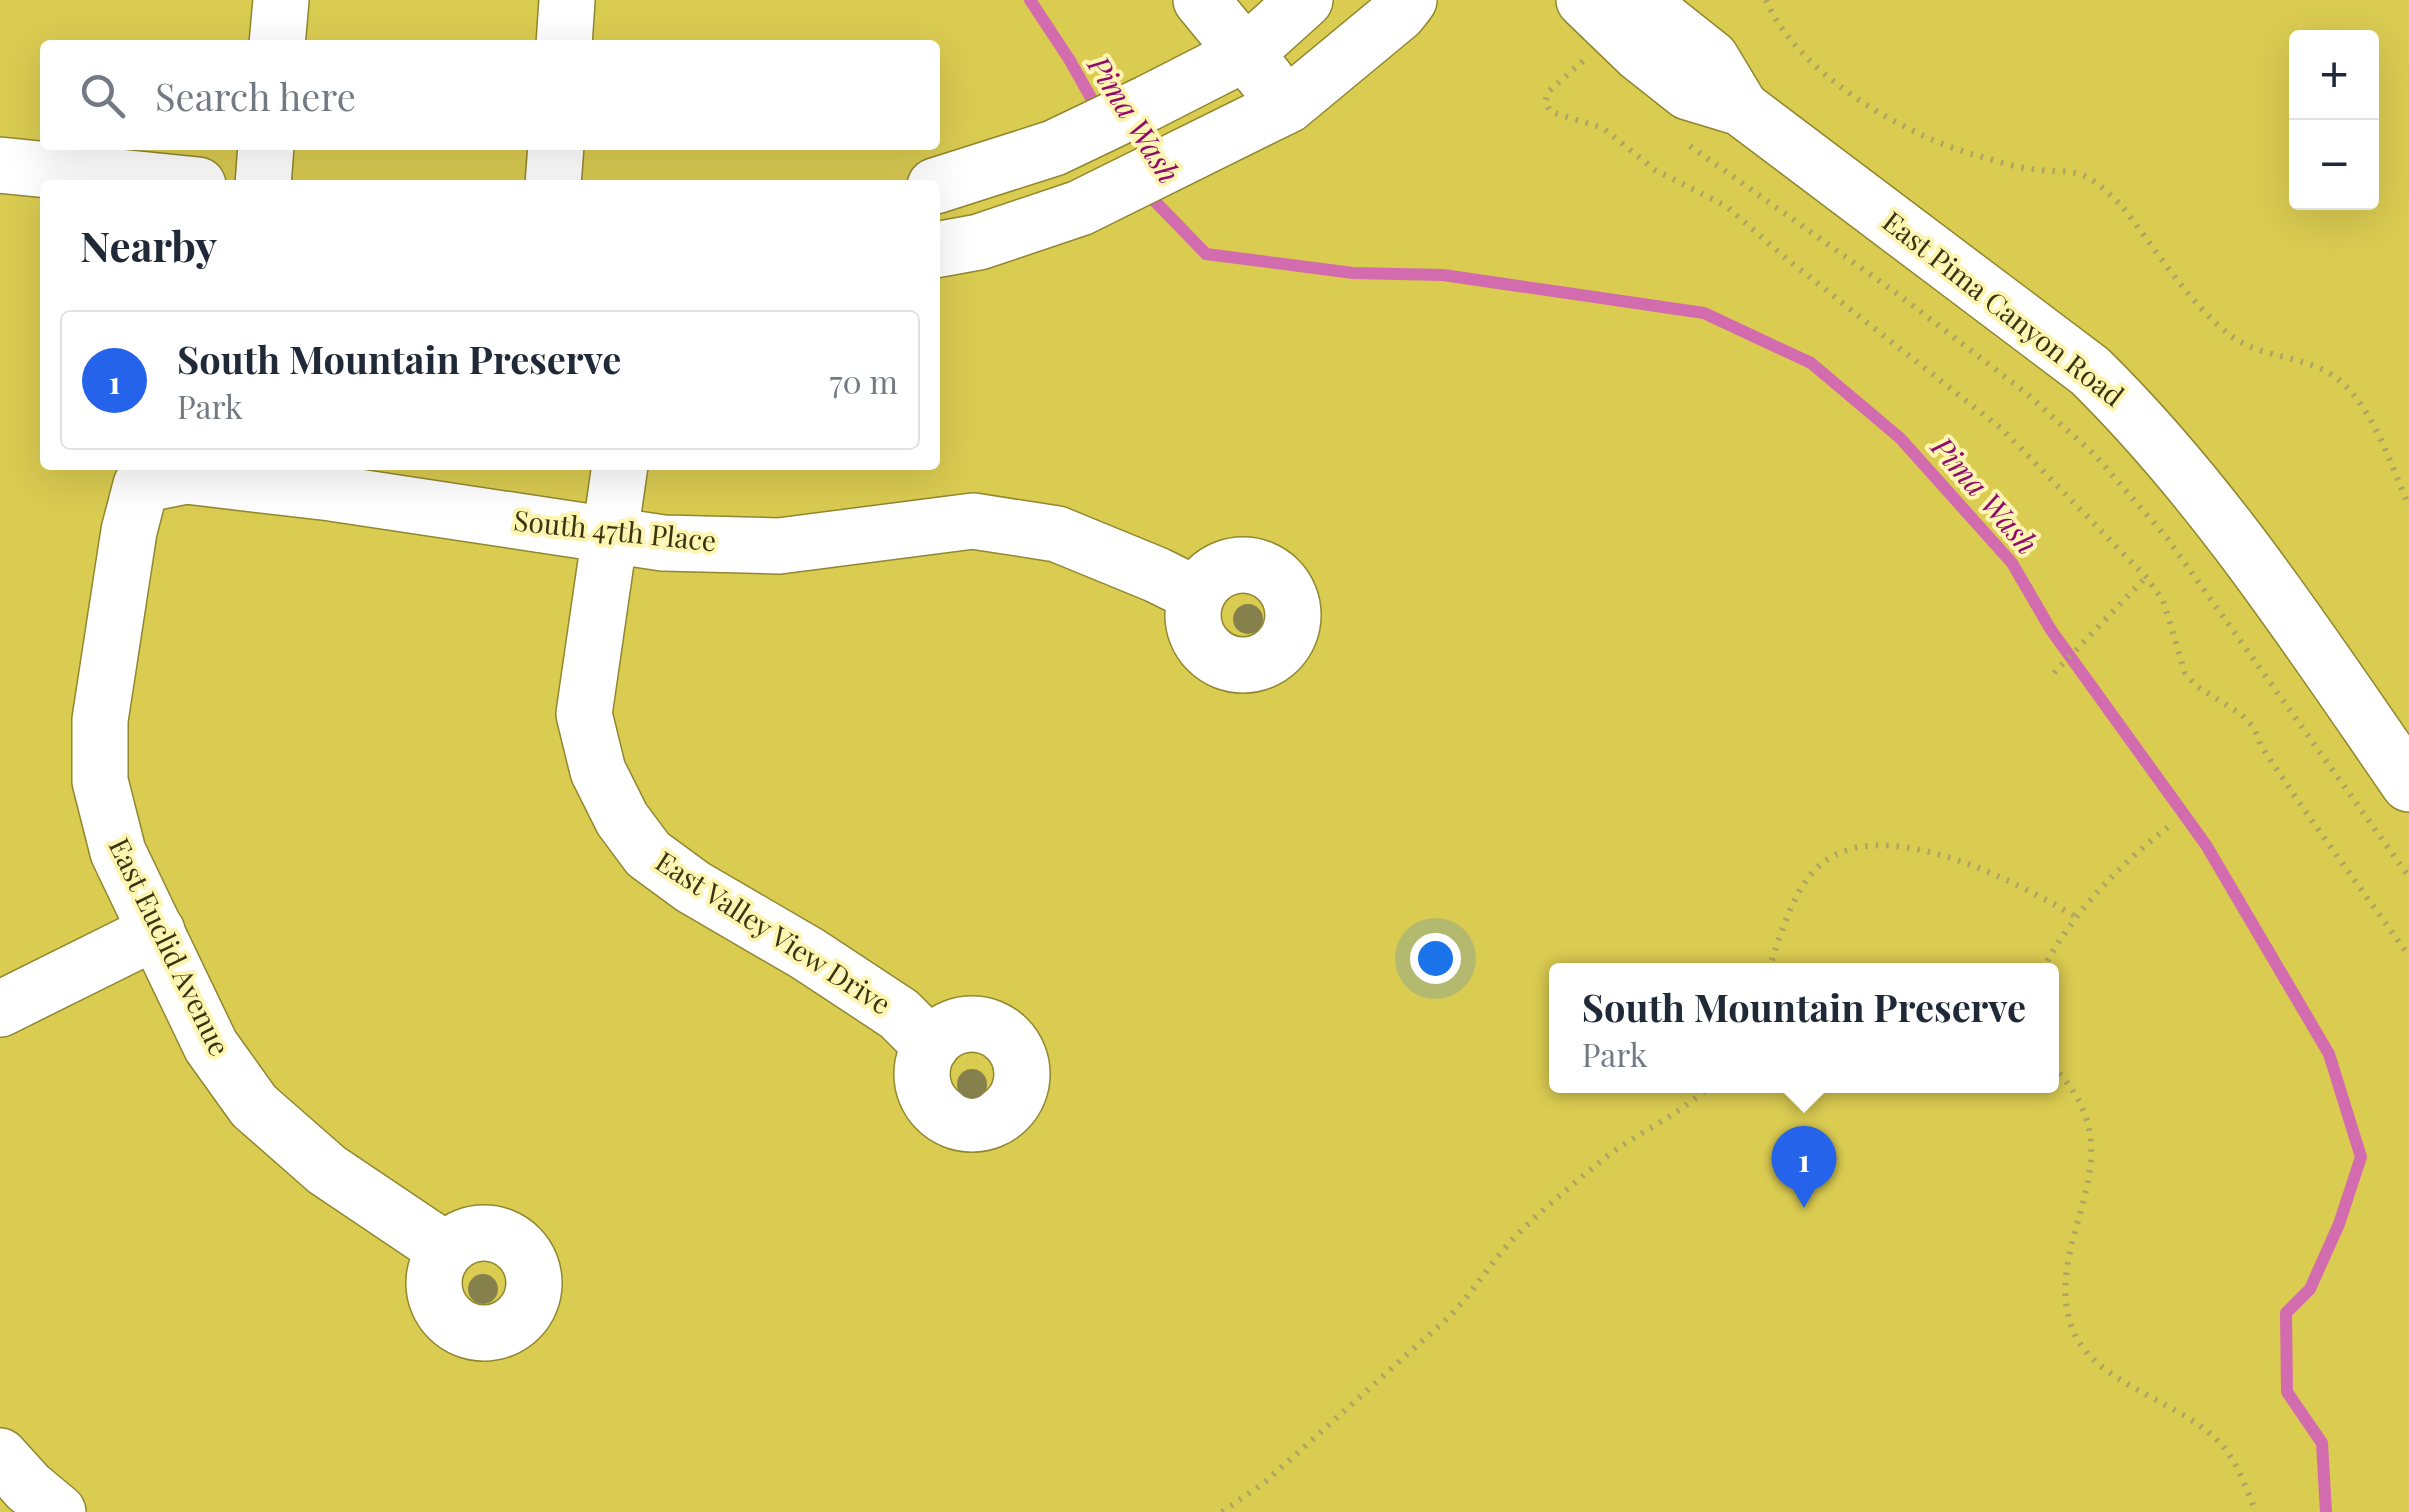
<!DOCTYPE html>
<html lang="en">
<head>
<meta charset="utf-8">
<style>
  body { margin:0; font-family:"Playfair Display",serif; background:#f2f2f3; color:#1f2937 }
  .controls { position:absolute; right:30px; top:30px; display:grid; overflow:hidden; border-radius:10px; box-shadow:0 10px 40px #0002 }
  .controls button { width:90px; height:90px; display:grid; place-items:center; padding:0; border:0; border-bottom:2px solid #e0e1e3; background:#fff; color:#1f2937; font:50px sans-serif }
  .you { position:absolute; left:1435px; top:958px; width:35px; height:35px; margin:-25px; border:8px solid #fff; border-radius:50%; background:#1a73e8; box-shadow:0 0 0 15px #1a73e833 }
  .badge { display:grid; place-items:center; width:65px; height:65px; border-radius:50%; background:#2563eb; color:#fff; font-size:32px; font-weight:700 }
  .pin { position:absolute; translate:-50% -82px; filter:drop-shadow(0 2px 5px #0008) }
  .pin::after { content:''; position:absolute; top:52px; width:35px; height:30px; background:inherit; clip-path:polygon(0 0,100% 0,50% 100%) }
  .popup { position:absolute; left:1549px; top:963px; width:510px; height:130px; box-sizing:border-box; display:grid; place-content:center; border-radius:10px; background:#fff; filter:drop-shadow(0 2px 8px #0005); font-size:32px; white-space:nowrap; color:#747a83 }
  .popup b { font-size:38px; color:#1f2937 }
  .popup::after { content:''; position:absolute; left:50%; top:100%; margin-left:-20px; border:20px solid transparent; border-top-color:#fff }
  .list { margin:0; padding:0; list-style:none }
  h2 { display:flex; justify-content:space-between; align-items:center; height:130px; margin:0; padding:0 40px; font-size:42px }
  h2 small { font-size:32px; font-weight:400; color:#747a83 }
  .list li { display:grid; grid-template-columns:65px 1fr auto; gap:30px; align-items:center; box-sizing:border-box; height:140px; margin:0 20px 20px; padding:0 20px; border:2px solid #e0e1e3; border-radius:10px }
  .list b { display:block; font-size:38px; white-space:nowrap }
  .list p { margin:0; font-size:32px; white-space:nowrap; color:#747a83 }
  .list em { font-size:32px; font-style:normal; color:#747a83 }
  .icon { flex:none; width:55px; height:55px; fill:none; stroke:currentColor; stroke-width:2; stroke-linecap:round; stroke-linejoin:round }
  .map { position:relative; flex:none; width:2409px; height:1512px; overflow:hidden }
  .search { position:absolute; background:#fff; box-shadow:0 10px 40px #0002; left:40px; top:40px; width:900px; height:110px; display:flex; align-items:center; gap:25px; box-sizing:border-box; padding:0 35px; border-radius:10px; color:#747a83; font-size:38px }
  .panel { position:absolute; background:#fff; box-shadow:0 10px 40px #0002; left:40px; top:180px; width:900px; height:290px; border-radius:10px }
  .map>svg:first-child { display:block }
</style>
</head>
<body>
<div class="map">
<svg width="2409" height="1512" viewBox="0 0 2409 1512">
  <rect width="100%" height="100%" fill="#f2e892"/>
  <path fill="#dacb51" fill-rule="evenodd" d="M0 0H2409V1512H0ZM2296 38H2372V202H2296ZM45 45H935V145H45ZM45 185H935V465H45ZM1556 970H2052V1086H1556Z"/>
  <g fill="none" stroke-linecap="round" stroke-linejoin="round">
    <g stroke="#d36baf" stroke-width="12">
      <path d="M1030 0 1069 59 1099 112"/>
      <path d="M1144 190 1206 254 1353 273 1443 275 1704 313 1811 363 1900 438 2012 563 2051 630 2206 845 2329 1054 2361 1157 2339 1224 2310 1289 2286 1313 2287 1392 2322 1443 2326 1512"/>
    </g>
    <defs>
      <g id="minor">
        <path d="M1201 0 1267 80"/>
        <path d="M1584 0 1640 54 1688 92 1741 108 2090 371C2214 493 2310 641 2409 784"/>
        <path d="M1621 0 1663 20 1711 58 1741 108"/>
        <path d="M277 45 281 0"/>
        <path d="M564 45 567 0"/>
        <path d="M0 165 198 185"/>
        <path d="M263 185 266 145"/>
        <path d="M553 185 556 145"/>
        <path d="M935 186 1054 148 1148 103 1246 53 1305 0"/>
        <path d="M935 250 979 242 1080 208 1288 105 1399 13 1409 0"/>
        <path d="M620 465 584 714 598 771 622 819 648 854 693 887 808 954 899 1014 931 1046"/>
        <circle cx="1243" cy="615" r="50"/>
        <path d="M0 1009 157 931"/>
        <circle cx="972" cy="1074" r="50"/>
        <circle cx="484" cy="1283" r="50"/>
        <path d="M446 1250 327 1170 254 1106 211 1046 118 852 100 781V720L129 531 141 485 186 476 331 493 663 543 779 546 973 521 1057 534 1157 575 1197 595"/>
        <path d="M0 1456 28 1487 58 1512"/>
      </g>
    </defs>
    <use href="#minor" stroke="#91872f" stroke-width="58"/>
    <g stroke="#ada662" stroke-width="6" stroke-dasharray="2.5 8" stroke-linecap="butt">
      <path d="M1766 0C1797 73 1904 136 1979 156 1996 161 2014 167 2031 169 2049 172 2068 169 2085 176 2098 182 2110 195 2121 205 2152 244 2191 306 2230 335 2256 355 2288 355 2317 367 2368 387 2389 461 2409 506"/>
      <path d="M1583 61 1548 92 1545 102 1551 112 1603 128 1655 170 1726 206 1788 260 2003 430 2146 577 2163 600 2185 673 2195 685 2242 715 2254 728 2261 746 2305 811 2409 956"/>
      <path d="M1690 146 1899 295 2026 393 2094 454 2167 538 2409 877"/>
      <path d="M2054 673 2146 577"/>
      <path d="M1768 970C1781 937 1791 892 1818 867 1878 809 2018 882 2076 917"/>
      <path d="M2042 970C2074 911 2119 865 2172 824"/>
      <path d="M2052 1066C2145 1157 2039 1237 2072 1328 2093 1385 2181 1400 2221 1444 2238 1463 2246 1489 2256 1512"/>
      <path d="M1222 1512 1264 1483 1450 1316C1473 1292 1491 1262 1514 1238 1541 1210 1571 1186 1601 1161 1635 1133 1678 1117 1709 1086"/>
    </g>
    <use href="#minor" stroke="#fff" stroke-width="55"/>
  </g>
  <g fill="#86804d">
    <circle cx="1248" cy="619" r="15"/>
    <circle cx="972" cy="1084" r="15"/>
    <circle cx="483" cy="1289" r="15"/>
  </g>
  <g text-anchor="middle" stroke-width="8" stroke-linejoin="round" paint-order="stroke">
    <g font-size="28" fill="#393510" stroke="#fdf5b1">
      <text transform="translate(2003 309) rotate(38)" y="10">East Pima Canyon Road</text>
      <text transform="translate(615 531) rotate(6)" y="10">South 47th Place</text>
      <text transform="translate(773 933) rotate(33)" y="10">East Valley View Drive</text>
      <text transform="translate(169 947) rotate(64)" y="10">East Euclid Avenue</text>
    </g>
    <g font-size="30" font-style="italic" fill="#8f0b6d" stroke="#fdf5b1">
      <text transform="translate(1133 120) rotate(58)" y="10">Pima Wash</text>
      <text transform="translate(1984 496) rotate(49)" y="10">Pima Wash</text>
    </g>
  </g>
</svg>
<div class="controls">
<button>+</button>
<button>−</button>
</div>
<div class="you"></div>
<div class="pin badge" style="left:1804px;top:1208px">1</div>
<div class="popup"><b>South Mountain Preserve</b>Park</div>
<div class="search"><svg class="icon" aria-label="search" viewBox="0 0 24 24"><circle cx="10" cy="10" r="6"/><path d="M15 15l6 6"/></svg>Search here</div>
<section class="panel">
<h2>Nearby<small></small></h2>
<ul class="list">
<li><span class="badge">1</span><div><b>South Mountain Preserve</b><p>Park</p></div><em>70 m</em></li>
</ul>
</section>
</div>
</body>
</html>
